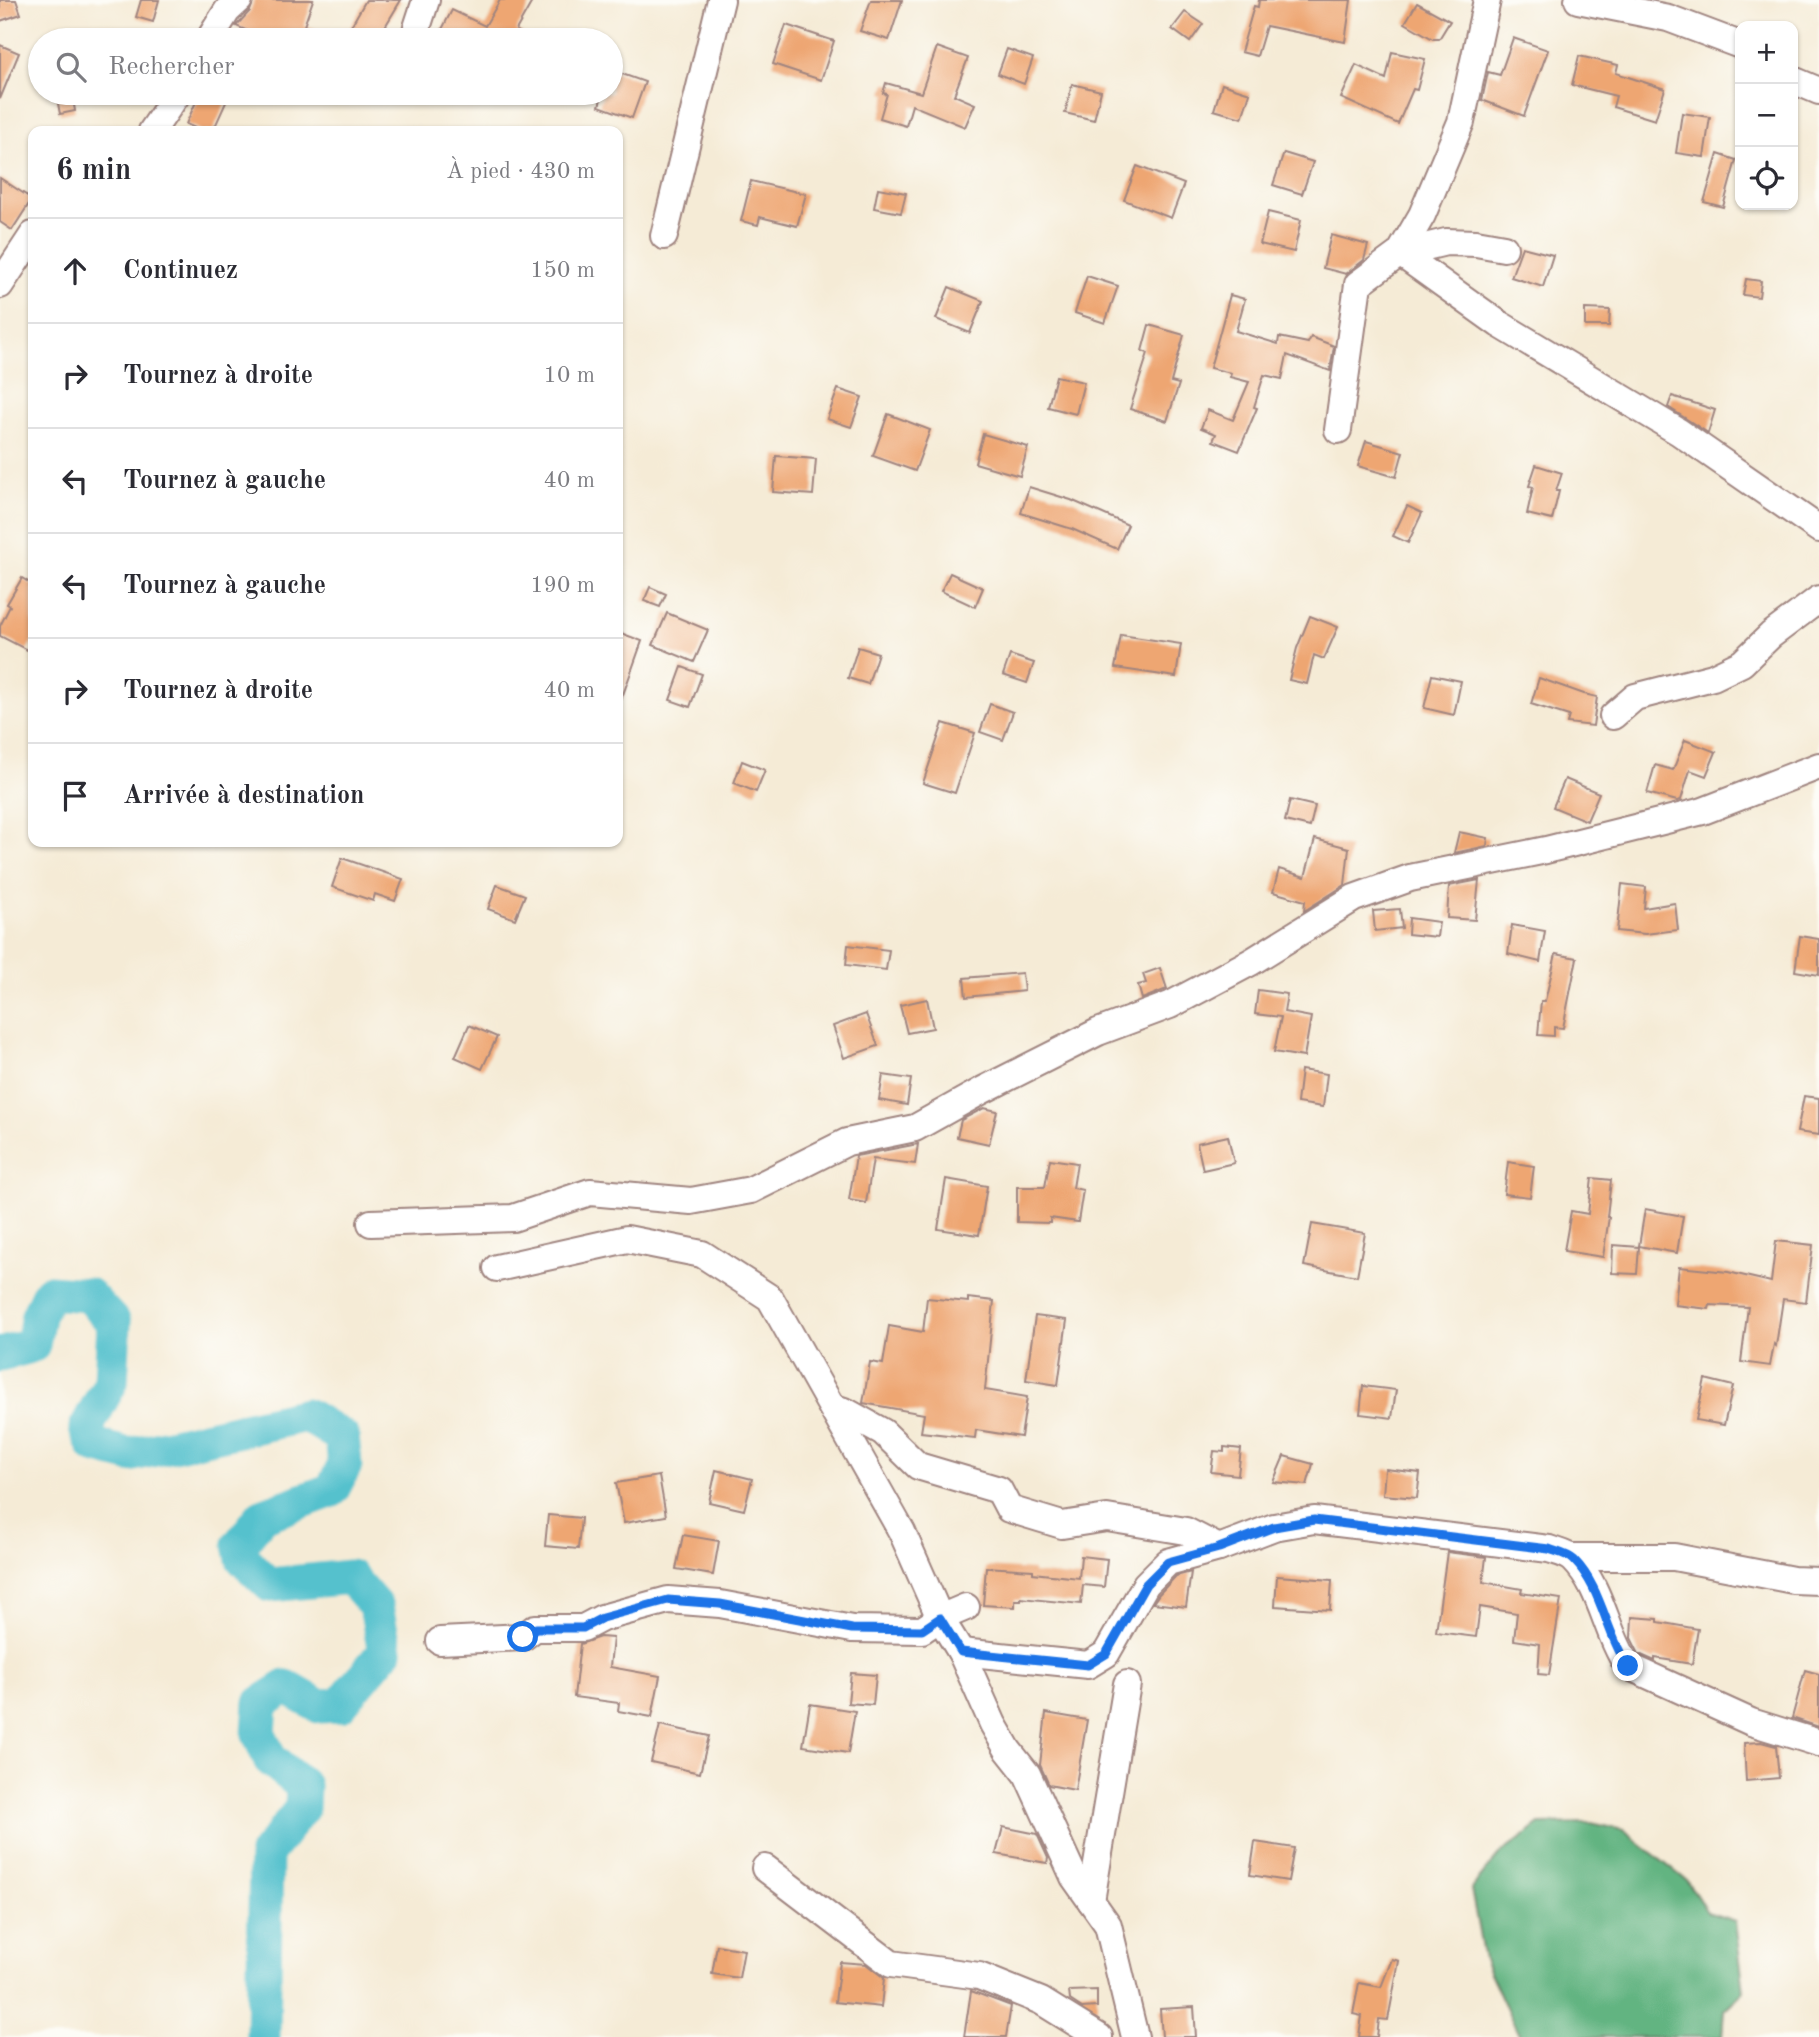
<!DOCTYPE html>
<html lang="fr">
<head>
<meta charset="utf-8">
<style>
  body { margin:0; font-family:"Old Standard TT",serif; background:#f7f7f7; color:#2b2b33 }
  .controls { position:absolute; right:21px; top:21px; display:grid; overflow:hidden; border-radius:14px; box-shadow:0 2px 5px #0004 }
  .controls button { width:63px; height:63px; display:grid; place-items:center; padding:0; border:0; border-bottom:2px solid #e1e1e2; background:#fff; color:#2b2b33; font:35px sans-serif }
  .stop { position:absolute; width:21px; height:21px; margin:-16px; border:5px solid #1a73e8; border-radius:50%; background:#fff }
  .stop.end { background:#1a73e8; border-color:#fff; box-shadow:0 2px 7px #0008 }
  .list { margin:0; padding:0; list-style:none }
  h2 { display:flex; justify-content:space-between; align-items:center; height:91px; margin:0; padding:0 28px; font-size:30px }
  h2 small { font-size:23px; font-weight:400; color:#7c7c81 }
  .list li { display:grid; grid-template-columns:46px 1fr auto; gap:21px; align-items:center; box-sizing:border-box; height:105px; padding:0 28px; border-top:2px solid #e1e1e2 }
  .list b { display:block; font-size:26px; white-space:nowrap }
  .list em { font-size:23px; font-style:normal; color:#7c7c81 }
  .icon { flex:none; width:38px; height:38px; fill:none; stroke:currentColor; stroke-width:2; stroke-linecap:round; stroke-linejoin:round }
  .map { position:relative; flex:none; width:1819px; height:2037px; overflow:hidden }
  .search { position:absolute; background:#fff; box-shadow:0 2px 5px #0004; left:28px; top:28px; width:595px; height:77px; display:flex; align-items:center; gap:18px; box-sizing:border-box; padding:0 24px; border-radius:38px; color:#7c7c81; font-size:26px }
  .panel { position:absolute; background:#fff; box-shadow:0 2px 5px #0004; left:28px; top:126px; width:595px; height:721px; border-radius:14px }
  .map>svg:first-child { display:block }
</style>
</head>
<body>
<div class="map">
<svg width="1819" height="2037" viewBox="0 0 1819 2037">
  <rect width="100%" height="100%" fill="#fdfcf7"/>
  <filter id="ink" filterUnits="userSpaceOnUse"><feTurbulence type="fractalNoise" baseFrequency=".0143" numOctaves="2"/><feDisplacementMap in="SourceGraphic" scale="14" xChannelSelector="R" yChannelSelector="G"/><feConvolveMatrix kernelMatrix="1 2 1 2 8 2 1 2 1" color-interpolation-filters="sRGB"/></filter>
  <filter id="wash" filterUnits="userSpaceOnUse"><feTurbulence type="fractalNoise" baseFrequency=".00686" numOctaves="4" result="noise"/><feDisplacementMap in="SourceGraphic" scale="28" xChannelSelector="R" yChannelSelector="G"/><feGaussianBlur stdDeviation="1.57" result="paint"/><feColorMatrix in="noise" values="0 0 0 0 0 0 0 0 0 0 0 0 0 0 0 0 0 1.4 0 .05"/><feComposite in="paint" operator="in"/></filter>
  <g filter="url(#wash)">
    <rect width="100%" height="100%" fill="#f5ebd6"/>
    <path fill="#62b481" stroke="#566a56" stroke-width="2" d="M1591 1823 1623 1830 1687 1881 1707 1912 1735 1921 1744 1991 1724 2010 1722 2037H1520L1484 1960 1471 1889 1499 1855 1540 1824Z"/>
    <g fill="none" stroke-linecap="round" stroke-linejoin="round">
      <path stroke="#54c1cd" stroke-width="35" d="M0 1355 33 1345 38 1316 49 1292 88 1295 114 1323 111 1382 86 1428 94 1446 129 1455 306 1415 342 1437 345 1465 332 1490 262 1516 240 1544 243 1559 270 1585 350 1577 376 1607 385 1651 340 1705 319 1706 286 1687 261 1703 259 1734 270 1759 303 1786 302 1808 266 1854 263 2037"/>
    </g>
    <g id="blocks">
      <g fill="#eea672">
        <path d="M0 0H16L21 14 0 21Z"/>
        <path d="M141 0H159L153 22 136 17Z"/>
        <path d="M254 0H313L304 26 339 38V40H269L236 26 250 11Z"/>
        <path d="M366 0H401L377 40H343Z"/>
        <path d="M500 0H533L516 30 533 40H450L439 35 452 10 485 26Z"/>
        <path d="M871 0H902L889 40 860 31Z"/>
        <path d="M1259 0H1351L1345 42 1266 26 1257 56 1241 52 1254 6 1258 7Z"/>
        <path d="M1417 3 1450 21 1439 39H1433L1405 23Z"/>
        <path d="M1185 12 1203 24 1190 42 1172 29Z"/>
        <path d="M786 25 834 41 821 80 773 64Z"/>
        <path d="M1513 38 1548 50 1524 116 1482 100 1488 72 1500 75Z"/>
        <path d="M0 45 19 53 0 99Z"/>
        <path d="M937 47 968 58 954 95 975 104 965 127 912 105 906 126 880 118 887 94 883 93 886 83 921 93Z"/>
        <path d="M1007 49 1033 58 1024 84 998 74Z"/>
        <path d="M1392 52 1425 59 1417 90 1413 89 1398 124 1341 98 1356 65 1386 79Z"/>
        <path d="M1579 56 1618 65 1616 73 1665 89 1655 120 1613 107 1616 96 1572 85Z"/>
        <path d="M611 70 645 82 632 118 599 106 603 93H611Z"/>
        <path d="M1072 84 1101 91 1094 120 1065 113Z"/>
        <path d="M1222 84 1250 93 1242 118 1214 110Z"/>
        <path d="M56 93H72L75 111 60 114Z"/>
        <path d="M200 93H211L227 100 213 131H202L186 124Z"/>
        <path d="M1682 113 1710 117 1704 157 1676 153Z"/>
        <path d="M1284 153 1313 162 1302 194 1273 185Z"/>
        <path d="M1718 154 1736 160 1723 207 1704 202Z"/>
        <path d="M1137 166 1184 184 1171 218 1124 200Z"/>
        <path d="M0 178 32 199 12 230 0 222Z"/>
        <path d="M751 181 806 194 797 226 760 217 758 225 741 221Z"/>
        <path d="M878 188 906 193 901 213 874 208Z"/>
        <path d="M1268 212 1301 220 1294 252 1260 244Z"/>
        <path d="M1331 235 1368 245 1364 260 1346 274 1323 268Z"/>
        <path d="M1522 247 1553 255 1543 287 1511 277Z"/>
        <path d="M1087 276 1118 286 1105 323 1075 313Z"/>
        <path d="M1746 279 1761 281 1759 297 1743 295Z"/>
        <path d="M949 287 983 301 970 333 936 319Z"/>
        <path d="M1230 295 1245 299 1236 331 1278 344 1279 337 1308 343 1311 337 1334 346 1330 371 1287 355 1282 379 1264 375 1254 407 1257 408 1239 451 1213 441 1216 434 1201 428 1208 410 1233 420 1249 382 1230 377 1231 373 1210 368Z"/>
        <path d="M1585 309 1610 310 1609 326H1585Z"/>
        <path d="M1149 325 1184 335 1171 382 1179 384 1167 421 1130 409 1148 353 1142 351Z"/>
        <path d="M1056 376 1084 382 1076 414 1048 407Z"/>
        <path d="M838 389 862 397 851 427 827 419Z"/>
        <path d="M1672 396 1715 410 1708 433 1668 407Z"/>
        <path d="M888 414 930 430 915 471 873 456Z"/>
        <path d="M983 434 1028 447 1020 476 975 463Z"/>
        <path d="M1366 441 1403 452 1396 477 1358 466Z"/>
        <path d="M776 456 816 459 813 495 773 492Z"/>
        <path d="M1536 465 1562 473 1556 491H1559L1552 520 1527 514 1533 487 1529 486Z"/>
        <path d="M1029 487 1071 500 1128 525 1117 549 1072 529 1021 513Z"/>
        <path d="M1407 506 1422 513 1408 543 1393 536Z"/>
        <path d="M950 573 983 588 975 607 941 591Z"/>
        <path d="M22 578 33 585V640L27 650 0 636V626L10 606 7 604Z"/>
        <path d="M650 587 666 594 660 607 644 601Z"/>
        <path d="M667 613 708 630 694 662 653 645Z"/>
        <path d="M1310 616 1338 627 1324 659 1314 655 1307 684 1289 680 1297 648Z"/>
        <path d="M618 632 642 641 620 703 618 702Z"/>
        <path d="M1121 635 1181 644 1176 677 1115 668Z"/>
        <path d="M858 647 878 653 868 684 848 678Z"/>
        <path d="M1010 655 1034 663 1027 683 1003 675Z"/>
        <path d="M682 667 702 674 690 707 670 700Z"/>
        <path d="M1432 675 1461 681 1454 715 1424 708Z"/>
        <path d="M1539 678 1584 694 1597 697 1593 726 1567 723 1569 716 1531 704Z"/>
        <path d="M990 704 1013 712 1003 740 980 732Z"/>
        <path d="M943 723 975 733 955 793 923 783Z"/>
        <path d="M1685 740 1716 752 1706 776 1690 770 1681 800 1677 801 1647 793 1655 765 1673 770Z"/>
        <path d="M742 761 765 770 756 792 734 783Z"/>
        <path d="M1565 779 1599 793 1587 821 1553 807Z"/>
        <path d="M1290 800 1315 806 1310 827 1285 821Z"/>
        <path d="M1459 832 1488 838 1487 846 1454 853Z"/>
        <path d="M1315 839 1349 848 1345 885 1304 911 1305 901 1273 892 1279 869 1305 877Z"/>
        <path d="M342 858 403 879 395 901 375 894 373 901 332 887Z"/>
        <path d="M1479 880 1475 920 1447 918 1449 886Z"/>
        <path d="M1622 884 1646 887 1644 908 1675 903 1678 930 1645 934 1617 931Z"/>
        <path d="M497 885 525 895 515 919 488 909Z"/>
        <path d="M1400 909 1402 928 1375 931 1373 911Z"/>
        <path d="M1409 918 1439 922 1437 937 1408 934Z"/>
        <path d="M1512 925 1545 931 1540 962 1508 954Z"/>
        <path d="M1800 936 1819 939V975L1795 971Z"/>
        <path d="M848 945 889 950 886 970 846 965Z"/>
        <path d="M1556 954 1577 958 1563 1028 1554 1027V1036L1538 1035 1541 1001H1545Z"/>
        <path d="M1160 968 1167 989 1142 999 1138 985 1146 983 1143 974Z"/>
        <path d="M1022 973 1024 991 966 997 964 978Z"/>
        <path d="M1258 990 1287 994 1284 1012 1311 1017 1304 1057 1274 1052 1281 1017 1255 1014Z"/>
        <path d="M927 999 933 1028 907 1033 900 1005Z"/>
        <path d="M866 1014 878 1046 844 1058 833 1026Z"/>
        <path d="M469 1025 497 1037 482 1069 455 1057Z"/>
        <path d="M1301 1070 1327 1074 1323 1107 1297 1103Z"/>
        <path d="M883 1075 911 1079 907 1105 879 1100Z"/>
        <path d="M1804 1096 1819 1098V1135L1797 1132Z"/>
        <path d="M984 1108 997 1111 989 1144 957 1137 961 1120Z"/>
        <path d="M1228 1136 1234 1163 1203 1170 1197 1143Z"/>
        <path d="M918 1144 915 1164 873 1159 866 1203 849 1200 856 1156Z"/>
        <path d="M1050 1159 1077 1163 1073 1188 1083 1190 1078 1222 1050 1218V1223L1017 1222V1187H1045Z"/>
        <path d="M1508 1162 1534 1166 1530 1197 1504 1194Z"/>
        <path d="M1592 1178 1611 1180 1607 1217H1609L1603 1257 1564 1251 1571 1211 1588 1214Z"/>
        <path d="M946 1179 987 1186 979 1235 938 1229Z"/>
        <path d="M1645 1209 1683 1216 1677 1253 1639 1246Z"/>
        <path d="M1312 1224 1365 1233 1357 1276 1304 1266Z"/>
        <path d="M1776 1241 1813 1245 1806 1302 1783 1299 1776 1346 1774 1344 1770 1366 1741 1362 1748 1307 1710 1305 1709 1309 1675 1305 1679 1267 1728 1272 1771 1282Z"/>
        <path d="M1613 1245 1639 1247 1637 1274 1612 1273Z"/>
        <path d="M927 1298 968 1302V1298L994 1301 985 1390 1027 1397 1021 1437 976 1430 975 1438 921 1432 924 1414 863 1403 870 1362 883 1364 889 1326 923 1332Z"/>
        <path d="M1035 1316 1067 1320 1058 1385 1026 1380Z"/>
        <path d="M1705 1379 1733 1386 1724 1425 1696 1420Z"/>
        <path d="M1363 1386 1396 1390 1392 1418 1360 1414Z"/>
        <path d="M1224 1447 1241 1449 1238 1475 1211 1472 1214 1451 1224 1452Z"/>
        <path d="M1284 1456 1313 1464 1307 1485 1273 1482Z"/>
        <path d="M1385 1469 1420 1473 1417 1498 1383 1495Z"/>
        <path d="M716 1470 752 1479 744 1510 709 1502Z"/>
        <path d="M659 1476 666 1516 624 1523 616 1483Z"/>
        <path d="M548 1515 581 1518 578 1549 545 1546Z"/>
        <path d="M683 1535 719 1541 713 1575 676 1569Z"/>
        <path d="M1447 1552 1486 1557 1483 1582 1522 1589 1521 1593 1561 1599 1549 1675 1538 1674 1540 1644 1514 1640 1517 1613 1480 1607 1476 1637 1436 1632Z"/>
        <path d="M1081 1556 1107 1559 1104 1587 1083 1585 1081 1604 1021 1598V1600H1015V1607L983 1605 986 1567 1033 1570V1573L1079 1578Z"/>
        <path d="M1191 1572 1186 1607 1153 1603 1159 1594 1176 1576Z"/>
        <path d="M1277 1576 1332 1580 1330 1610 1275 1606Z"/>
        <path d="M1632 1617 1658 1619V1622L1698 1629 1692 1664 1655 1658V1661L1639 1654 1631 1638Z"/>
        <path d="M600 1637 613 1638 610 1667 660 1676 652 1717 618 1711 619 1703 574 1697 580 1644Z"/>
        <path d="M1805 1670 1819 1674V1727L1792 1718Z"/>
        <path d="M851 1673 876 1675 873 1705 848 1703Z"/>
        <path d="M810 1704 855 1711 848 1753 803 1746Z"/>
        <path d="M1046 1713 1087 1720 1075 1790 1049 1785 1040 1765Z"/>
        <path d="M660 1725 709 1736 700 1773 651 1762Z"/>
        <path d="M1761 1742 1776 1746 1779 1778 1746 1781 1744 1743Z"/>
        <path d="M1003 1827 1037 1834 1048 1858 1047 1863 996 1854Z"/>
        <path d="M1255 1842 1294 1848 1288 1881 1250 1875Z"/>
        <path d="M717 1945 744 1950 739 1978 712 1974Z"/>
        <path d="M1392 1959 1399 1961 1388 2020 1379 2019 1377 2037H1359L1362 2016 1353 2014 1359 1983 1381 1987Z"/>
        <path d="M840 1962 866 1964 884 1978 881 2007 835 2002Z"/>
        <path d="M1097 1990V2007L1082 2008 1070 2000 1069 1991Z"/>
        <path d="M971 1991 1011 2006 1006 2037H964Z"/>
        <path d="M1194 2007 1196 2037H1162L1160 2009Z"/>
      </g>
    </g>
  </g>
  <g filter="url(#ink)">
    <use href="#blocks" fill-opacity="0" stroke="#a08580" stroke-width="2"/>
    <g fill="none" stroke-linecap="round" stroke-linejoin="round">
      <defs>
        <g id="minor">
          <path d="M1578 0 1668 18 1740 45"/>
          <path d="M209 40 227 11 239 0"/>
          <path d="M413 40 426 0"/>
          <path d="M1793 80 1819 91"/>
          <path d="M152 131 178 93"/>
          <path d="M664 236 721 0"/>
          <path d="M1400 253 1499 324 1679 432 1819 529"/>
          <path d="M1400 253 1446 242 1476 243 1504 248"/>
          <path d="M0 285 33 235"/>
          <path d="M1338 430 1358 284 1400 253 1422 215 1461 122 1487 0"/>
          <path d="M1613 716 1635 697 1713 677 1742 663 1771 635 1819 599"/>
          <path d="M371 1223 513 1218 590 1192 691 1201 751 1190 847 1142 915 1128 983 1090 1098 1032 1170 1005 1251 962 1354 898 1410 878 1546 850 1703 811 1819 766"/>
          <path d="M497 1268 627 1239 702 1254 770 1298 902 1532 940 1618 961 1652 993 1724 1008 1750 1027 1774 1074 1877 1108 1925 1135 2037"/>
          <path d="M832 1407 847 1412 883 1432 918 1466 999 1490 1009 1509 1062 1525 1107 1518 1186 1531 1219 1548"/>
          <path d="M1572 1557H1674L1793 1580 1819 1581"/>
          <path d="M440 1641 523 1637 535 1628H583L602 1618 668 1600 720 1604 852 1629 922 1630 940 1618 966 1607"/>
          <path d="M961 1652 1088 1665 1106 1654 1146 1584 1168 1562 1219 1548 1274 1527 1314 1520 1549 1549C1557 1552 1568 1554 1574 1560 1602 1588 1606 1634 1628 1666L1751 1722 1819 1743"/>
          <path d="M765 1868 891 1964 979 1976 1041 2001 1099 2037"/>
          <path d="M1091 1901 1127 1684"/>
        </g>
      </defs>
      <use href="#minor" stroke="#a08580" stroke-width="30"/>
      <use href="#minor" stroke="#fff" stroke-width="26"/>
    </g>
  </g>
  <g fill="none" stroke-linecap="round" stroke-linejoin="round" filter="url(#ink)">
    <path stroke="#1a73e8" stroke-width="9" d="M523 1637 536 1628H583L602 1618 668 1600 720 1604 852 1629 922 1630 940 1618 961 1652 1088 1665 1106 1654 1146 1584 1168 1562 1219 1548 1274 1527 1314 1520 1549 1549C1557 1552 1568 1554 1574 1560 1602 1588 1606 1634 1628 1666"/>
  </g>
</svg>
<div class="controls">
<button>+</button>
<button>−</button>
<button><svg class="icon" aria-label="locate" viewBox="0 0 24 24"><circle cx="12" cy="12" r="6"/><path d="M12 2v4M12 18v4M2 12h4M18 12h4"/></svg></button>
</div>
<div class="stop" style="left:523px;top:1637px"></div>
<div class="stop end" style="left:1628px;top:1666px"></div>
<div class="search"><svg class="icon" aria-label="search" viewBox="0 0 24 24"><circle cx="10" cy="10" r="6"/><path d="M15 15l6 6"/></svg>Rechercher</div>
<section class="panel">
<h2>6 min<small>À pied · 430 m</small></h2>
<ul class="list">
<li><svg class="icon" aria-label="ahead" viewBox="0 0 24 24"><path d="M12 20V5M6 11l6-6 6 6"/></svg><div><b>Continuez</b></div><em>150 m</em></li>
<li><svg class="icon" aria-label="right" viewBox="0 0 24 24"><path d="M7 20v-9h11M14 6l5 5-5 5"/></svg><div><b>Tournez à droite</b></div><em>10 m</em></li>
<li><svg class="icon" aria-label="left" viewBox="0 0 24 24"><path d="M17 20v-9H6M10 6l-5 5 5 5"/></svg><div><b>Tournez à gauche</b></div><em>40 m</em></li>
<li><svg class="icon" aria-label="left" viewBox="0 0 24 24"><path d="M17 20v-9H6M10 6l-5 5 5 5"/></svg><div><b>Tournez à gauche</b></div><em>190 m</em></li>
<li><svg class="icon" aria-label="right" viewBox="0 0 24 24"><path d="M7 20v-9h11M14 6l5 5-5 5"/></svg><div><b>Tournez à droite</b></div><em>40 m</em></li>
<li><svg class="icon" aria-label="arrive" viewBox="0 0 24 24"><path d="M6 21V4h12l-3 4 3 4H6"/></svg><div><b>Arrivée à destination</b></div></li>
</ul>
</section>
</div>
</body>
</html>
